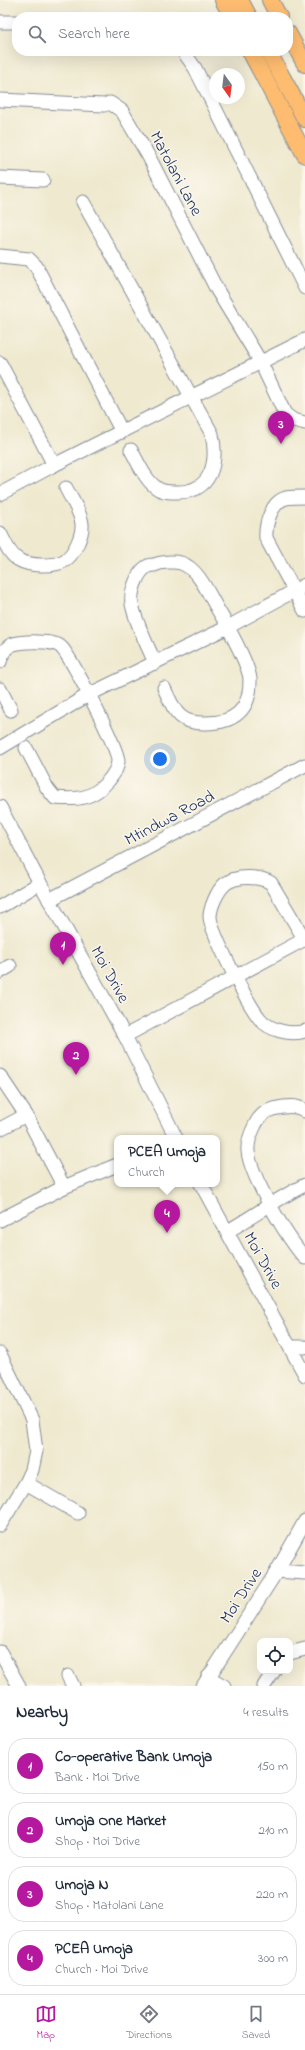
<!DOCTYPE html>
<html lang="en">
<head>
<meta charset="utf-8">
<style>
  body { margin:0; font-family:"Indie Flower",sans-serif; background:#f2f2f3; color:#1f2937 }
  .controls { position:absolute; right:12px; bottom:12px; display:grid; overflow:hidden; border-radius:8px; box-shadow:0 4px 16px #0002 }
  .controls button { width:36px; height:36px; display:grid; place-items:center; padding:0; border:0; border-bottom:1px solid #e0e1e3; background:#fff; color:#1f2937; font:20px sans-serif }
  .compass { position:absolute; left:209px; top:68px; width:36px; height:36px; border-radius:50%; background:#fff; box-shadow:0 4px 16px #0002; rotate:166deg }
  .you { position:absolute; left:160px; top:759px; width:14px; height:14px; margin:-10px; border:3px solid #fff; border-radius:50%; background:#1a73e8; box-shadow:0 0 0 6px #1a73e833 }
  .badge { display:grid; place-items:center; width:26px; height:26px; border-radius:50%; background:#b5179e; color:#fff; font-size:13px; font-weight:700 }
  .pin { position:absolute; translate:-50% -33px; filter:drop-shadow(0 1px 2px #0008) }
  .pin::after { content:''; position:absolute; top:21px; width:14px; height:12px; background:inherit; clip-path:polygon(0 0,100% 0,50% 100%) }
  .popup { position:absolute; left:114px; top:1135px; width:106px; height:52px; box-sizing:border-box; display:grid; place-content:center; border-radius:8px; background:#fff; filter:drop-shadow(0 1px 3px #0005); font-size:13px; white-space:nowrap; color:#747a83 }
  .popup b { font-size:15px; color:#1f2937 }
  .popup::after { content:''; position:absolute; left:50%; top:100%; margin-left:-8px; border:8px solid transparent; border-top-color:#fff }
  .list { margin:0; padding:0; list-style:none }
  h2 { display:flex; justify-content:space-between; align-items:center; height:52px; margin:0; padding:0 16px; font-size:17px }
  h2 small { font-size:13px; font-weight:400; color:#747a83 }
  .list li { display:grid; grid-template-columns:26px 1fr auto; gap:12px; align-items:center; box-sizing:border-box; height:56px; margin:0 8px 8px; padding:0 8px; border:1px solid #e0e1e3; border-radius:16px }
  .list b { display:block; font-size:15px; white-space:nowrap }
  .list p { margin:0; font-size:13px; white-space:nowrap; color:#747a83 }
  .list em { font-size:13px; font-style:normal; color:#747a83 }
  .icon { flex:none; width:22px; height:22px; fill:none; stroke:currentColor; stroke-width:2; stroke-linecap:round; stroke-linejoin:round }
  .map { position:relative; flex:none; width:305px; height:1686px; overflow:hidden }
  .search { position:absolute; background:#fff; box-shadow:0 4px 16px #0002; left:12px; right:12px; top:12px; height:44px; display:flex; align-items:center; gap:10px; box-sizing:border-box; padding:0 14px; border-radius:16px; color:#747a83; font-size:15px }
  .sheet { height:308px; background:#fff }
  nav { display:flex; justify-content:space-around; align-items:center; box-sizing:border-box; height:56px; border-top:1px solid #e0e1e3; background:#fff; font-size:11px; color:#747a83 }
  nav a { display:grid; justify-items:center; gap:2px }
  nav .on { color:#b5179e }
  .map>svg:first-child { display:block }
</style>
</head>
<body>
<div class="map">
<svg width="305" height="1686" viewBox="0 0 305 1686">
  <rect width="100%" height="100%" fill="#fbf7ec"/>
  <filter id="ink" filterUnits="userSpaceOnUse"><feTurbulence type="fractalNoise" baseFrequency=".025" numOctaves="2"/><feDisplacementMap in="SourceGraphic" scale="8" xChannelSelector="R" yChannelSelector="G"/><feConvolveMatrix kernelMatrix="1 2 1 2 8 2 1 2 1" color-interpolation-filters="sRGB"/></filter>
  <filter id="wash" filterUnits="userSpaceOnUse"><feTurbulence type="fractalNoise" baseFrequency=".012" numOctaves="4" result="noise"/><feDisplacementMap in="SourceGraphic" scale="16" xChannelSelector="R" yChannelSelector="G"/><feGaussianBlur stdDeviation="0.9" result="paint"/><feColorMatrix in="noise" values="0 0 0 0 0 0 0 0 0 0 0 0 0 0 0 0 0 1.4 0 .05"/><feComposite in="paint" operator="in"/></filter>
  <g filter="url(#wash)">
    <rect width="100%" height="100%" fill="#efe9cf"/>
  </g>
  <g filter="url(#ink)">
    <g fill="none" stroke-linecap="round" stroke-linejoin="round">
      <defs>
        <g id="minor">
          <path d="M0 22H17"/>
          <path d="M183 51 195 68 305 288"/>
          <path d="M0 100 104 105 110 103 122 111 149 157 217 290 260 361 285 414 293 420 305 423"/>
          <path d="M0 178 43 180"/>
          <path d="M83 202 212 434C218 462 212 492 178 492 171 492 162 492 157 488 145 480 138 462 131 450"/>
          <path d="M0 256 29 259 36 266 122 432"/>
          <path d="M0 363 54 465"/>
          <path d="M0 494 54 465 305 340"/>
          <path d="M305 497C299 497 292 497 286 498 271 502 265 525 266 538L305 611"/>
          <path d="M0 533C5 542 9 555 19 560 29 566 53 567 64 561 74 555 83 535 82 524 81 512 71 499 66 488"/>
          <path d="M0 662C1 656 5 648 11 645 21 641 54 640 61 647 71 657 118 748 118 761 118 767 113 775 109 780 93 799 79 800 55 798L47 788 26 748"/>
          <path d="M155 663C147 644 136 624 132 604 130 593 137 574 145 568 147 566 151 565 154 565 161 562 173 561 181 563 199 569 209 595 218 610 226 623 249 665 250 679 251 710 234 723 206 723 178 724 175 711 164 688"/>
          <path d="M0 689 11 710"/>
          <path d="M0 748 88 695 228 627 305 585"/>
          <path d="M0 807 40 883 125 1036 176 1138"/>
          <path d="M49 900 305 765"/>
          <path d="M0 907 40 883"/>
          <path d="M305 940 271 883C260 876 236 875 225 884 217 891 210 908 210 917 211 933 249 1006 260 1019 269 1030 291 1036 305 1031"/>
          <path d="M0 972 10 966"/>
          <path d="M125 1036 305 939"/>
          <path d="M0 1076 26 1115 64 1187"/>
          <path d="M305 1111C296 1104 283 1107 273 1109 265 1111 258 1118 255 1125 251 1133 247 1142 248 1151 250 1176 288 1239 305 1258"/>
          <path d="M0 1129 26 1115"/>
          <path d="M201 1184 305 1375"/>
          <path d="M0 1220 64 1187 117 1165"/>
          <path d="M228 1231C254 1216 278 1198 305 1185"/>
          <path d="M291 1347H305"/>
          <path d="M0 1354 32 1420 36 1451 32 1470 26 1483 78 1513"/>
          <path d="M0 1525 26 1483"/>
          <path d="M277 1571 305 1573"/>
          <path d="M0 1652 19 1686"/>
          <path d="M290 1653 305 1649"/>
          <path d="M68 1676 73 1686"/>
          <path d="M208 1677 224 1686"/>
          <path d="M203 1686 277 1571 305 1521"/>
          <path d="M264 1686 274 1671"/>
        </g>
        <g id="major">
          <path d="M223 0 232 17"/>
          <path d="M240 0 249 17"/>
          <path d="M270 0 279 17"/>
          <path d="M288 33 305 64"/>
          <path d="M250 51 305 155"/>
          <path d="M268 51 305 119"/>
        </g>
      </defs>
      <use href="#minor" stroke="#858c96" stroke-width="15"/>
      <use href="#major" stroke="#858c96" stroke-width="18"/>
      <use href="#minor" stroke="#fff" stroke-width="13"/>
      <use href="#major" stroke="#fdbc6f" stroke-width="16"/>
    </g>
  </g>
  <g text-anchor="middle" stroke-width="3" stroke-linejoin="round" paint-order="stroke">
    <g font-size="17" fill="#1b2f5e" stroke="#fbf7ec">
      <text transform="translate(177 173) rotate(62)" y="6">Matolani Lane</text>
      <text transform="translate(169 817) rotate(-28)" y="6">Mtindwa Road</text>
      <text transform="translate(111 974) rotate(61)" y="6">Moi Drive</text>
      <text transform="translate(264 1260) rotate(61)" y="6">Moi Drive</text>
      <text transform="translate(240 1595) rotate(-57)" y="6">Moi Drive</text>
    </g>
  </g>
</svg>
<div class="controls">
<button><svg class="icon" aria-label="locate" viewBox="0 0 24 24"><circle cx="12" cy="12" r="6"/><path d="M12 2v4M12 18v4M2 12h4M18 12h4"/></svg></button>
</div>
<svg class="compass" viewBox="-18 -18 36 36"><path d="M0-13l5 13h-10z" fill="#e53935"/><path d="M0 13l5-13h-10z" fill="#747a83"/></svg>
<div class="you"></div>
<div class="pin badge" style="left:63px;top:965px">1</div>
<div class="pin badge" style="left:76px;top:1075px">2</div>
<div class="pin badge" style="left:281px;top:444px">3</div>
<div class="pin badge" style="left:167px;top:1233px">4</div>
<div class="popup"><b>PCEA Umoja</b>Church</div>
<div class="search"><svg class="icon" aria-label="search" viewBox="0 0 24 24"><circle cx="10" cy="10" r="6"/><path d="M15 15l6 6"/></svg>Search here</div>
</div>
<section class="sheet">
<h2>Nearby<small>4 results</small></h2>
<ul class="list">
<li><span class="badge">1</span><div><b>Co-operative Bank Umoja</b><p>Bank · Moi Drive</p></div><em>150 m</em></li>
<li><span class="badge">2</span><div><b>Umoja One Market</b><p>Shop · Moi Drive</p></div><em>210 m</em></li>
<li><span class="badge">3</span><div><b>Umoja N</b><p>Shop · Matolani Lane</p></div><em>220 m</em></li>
<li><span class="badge">4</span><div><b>PCEA Umoja</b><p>Church · Moi Drive</p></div><em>300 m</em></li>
</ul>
</section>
<nav>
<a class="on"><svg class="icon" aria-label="map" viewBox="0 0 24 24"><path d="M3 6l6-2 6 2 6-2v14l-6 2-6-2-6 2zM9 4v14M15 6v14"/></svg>Map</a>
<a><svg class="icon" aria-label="directions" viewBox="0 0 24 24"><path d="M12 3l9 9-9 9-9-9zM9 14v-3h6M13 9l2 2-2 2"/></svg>Directions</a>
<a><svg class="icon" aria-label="saved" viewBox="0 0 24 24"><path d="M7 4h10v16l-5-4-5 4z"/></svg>Saved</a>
</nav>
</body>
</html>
